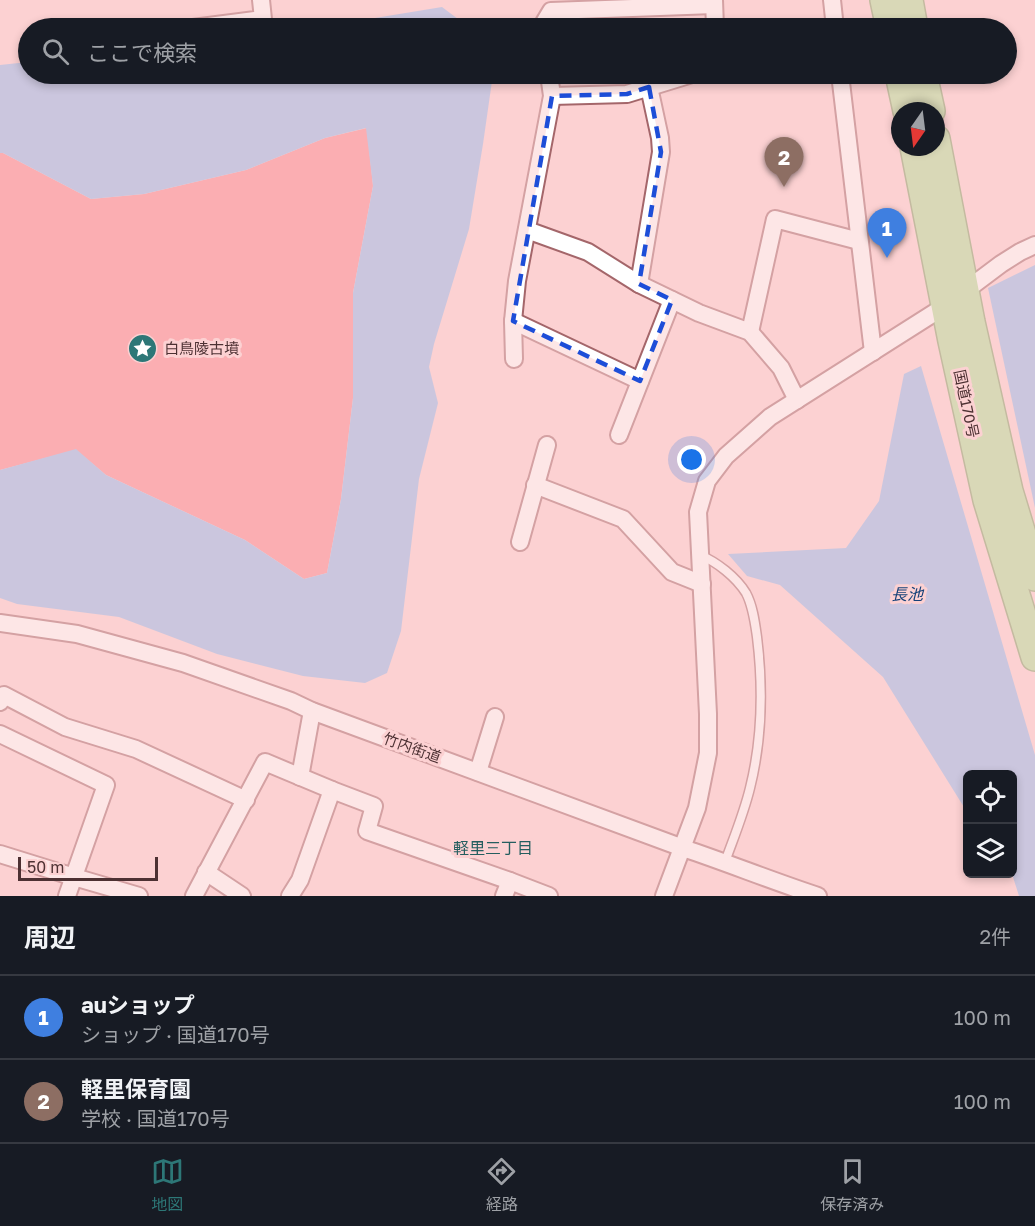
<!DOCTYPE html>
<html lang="ja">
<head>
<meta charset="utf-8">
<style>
  body { margin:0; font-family:"Golos Text","Noto Sans JP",sans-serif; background:#242831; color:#f1f3f6 }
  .controls { position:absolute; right:18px; bottom:18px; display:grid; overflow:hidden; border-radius:9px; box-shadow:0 3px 9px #0003 }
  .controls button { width:54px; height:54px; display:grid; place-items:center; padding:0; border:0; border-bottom:2px solid #363941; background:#171b24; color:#f1f3f6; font:30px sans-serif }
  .compass { position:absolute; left:891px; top:102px; width:54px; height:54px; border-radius:50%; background:#171b24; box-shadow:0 3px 9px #0003; rotate:194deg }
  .scale { position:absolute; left:18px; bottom:15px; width:140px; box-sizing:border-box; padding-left:6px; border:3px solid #4d3133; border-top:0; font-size:16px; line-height:21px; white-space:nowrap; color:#4d3133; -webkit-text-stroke:4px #fcd1d2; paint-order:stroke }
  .you { position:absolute; left:692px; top:460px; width:21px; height:21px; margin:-15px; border:4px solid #fff; border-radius:50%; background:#1a73e8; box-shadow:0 0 0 9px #1a73e833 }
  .badge { display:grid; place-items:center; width:39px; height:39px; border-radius:50%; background:#2d7777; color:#fff; font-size:20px; font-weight:700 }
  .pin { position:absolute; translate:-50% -50px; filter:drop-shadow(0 2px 3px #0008) }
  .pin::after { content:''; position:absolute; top:32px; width:21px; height:18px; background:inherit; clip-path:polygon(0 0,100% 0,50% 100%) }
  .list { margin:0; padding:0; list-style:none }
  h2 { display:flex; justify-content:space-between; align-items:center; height:78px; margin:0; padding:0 24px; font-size:26px }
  h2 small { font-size:20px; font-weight:400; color:#9ea1a6 }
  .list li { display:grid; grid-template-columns:39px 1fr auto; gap:18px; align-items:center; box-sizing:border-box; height:84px; padding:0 24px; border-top:2px solid #363941 }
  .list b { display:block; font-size:22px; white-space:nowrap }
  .list p { margin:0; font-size:20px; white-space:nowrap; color:#9ea1a6 }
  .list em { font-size:20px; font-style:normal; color:#9ea1a6 }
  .icon { flex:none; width:33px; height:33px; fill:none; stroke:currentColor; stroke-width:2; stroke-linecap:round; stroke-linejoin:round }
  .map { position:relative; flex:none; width:1035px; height:896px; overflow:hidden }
  .search { position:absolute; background:#171b24; box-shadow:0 3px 9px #0003; left:18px; right:18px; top:18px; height:66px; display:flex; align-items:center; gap:15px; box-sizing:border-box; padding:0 21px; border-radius:33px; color:#9ea1a6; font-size:22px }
  .sheet { height:246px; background:#171b24 }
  nav { display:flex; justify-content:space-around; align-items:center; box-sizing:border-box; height:84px; border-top:2px solid #363941; background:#171b24; font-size:16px; color:#9ea1a6 }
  nav a { display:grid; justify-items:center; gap:3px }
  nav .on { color:#2d7777 }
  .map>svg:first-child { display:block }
</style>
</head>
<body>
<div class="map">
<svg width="1035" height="896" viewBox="0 0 1035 896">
  <rect width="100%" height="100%" fill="#fcd1d2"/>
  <path fill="#fa838d" d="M367 128 373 186 353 293V398L341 499 327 573 304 579 245 540 106 475 76 450 0 470V153H3L91 199 144 194 246 170 325 138Z"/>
  <g fill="#91b9ed">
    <path d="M442 7 470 28H310H314Z"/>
    <path d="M28 62V74H493L483 144 469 229 434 344 429 367 438 403 419 479 401 631 387 673 365 683 303 676 217 654 119 617 17 604 0 598V470L76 449 106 475 245 540 304 579 327 573 341 499 353 398V293L373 186 366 128 325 138 246 170 144 194 91 199 3 153H0V65Z"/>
    <path d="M1035 265V508L988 288Z"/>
    <path d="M921 366 1035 755V896H1019L1012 874V774H968L967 812 883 677 780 585 747 576 728 554 846 548 879 501 904 374Z"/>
  </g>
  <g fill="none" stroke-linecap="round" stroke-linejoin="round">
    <defs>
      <path id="service" d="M700 555C717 562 736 577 746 593 753 606 755 623 757 637 763 686 762 740 750 788 744 813 734 837 725 862"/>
      <g id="minor">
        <path d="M714 0 715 28"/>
        <path d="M832 0 835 28"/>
        <path d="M193 28 263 19 261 0"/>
        <path d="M543 28 542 26 551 11 714 5"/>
        <path d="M840 74 873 352"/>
        <path d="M552 96 627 94 692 74"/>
        <path d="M527 230 588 252 639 284 661 152 660 138 649 87"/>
        <path d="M639 284 699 313 750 332 781 368 797 400"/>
        <path d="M513 321 640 381"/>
        <path d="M750 332 775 219 859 241"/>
        <path d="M514 359 513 321 517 281 552 96 549 74"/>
        <path d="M619 435 672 300"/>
        <path d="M535 485 623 519 672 572 702 584"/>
        <path d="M520 542 547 445"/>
        <path d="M0 623 77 634 183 663 291 701 312 711 683 848C728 863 772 881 818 896"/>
        <path d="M0 702 4 695 65 727 136 749 246 800"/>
        <path d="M0 734 106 785 67 896"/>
        <path d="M478 772 495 717"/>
        <path d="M300 777 312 711"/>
        <path d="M0 854 74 877 139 896"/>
        <path d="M206 872 242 896"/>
        <path d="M510 881 549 896"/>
        <path d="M194 896 265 762 332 790"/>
        <path d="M290 896 300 880 332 790 374 806 367 831 510 881 504 896"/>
        <path d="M664 896 697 808 708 753V714L698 512 707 481 726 456 770 417 945 306 1001 264 1020 252 1035 245"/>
      </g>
      <g id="trunk">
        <path d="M884 0 890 28"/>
        <path d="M909 0 914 28"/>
        <path d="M899 74 907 111"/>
        <path d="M923 74 931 111"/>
        <path d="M936 139 971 322 1009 491 1035 577"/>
        <path d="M914 147 952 341 987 500 1035 657"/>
      </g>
    </defs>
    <use href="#service" stroke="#a4666a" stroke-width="11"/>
    <use href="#minor" stroke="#a4666a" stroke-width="20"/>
    <use href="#trunk" stroke="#819e64" stroke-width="30"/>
    <use href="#service" stroke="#fff" stroke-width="8"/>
    <use href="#minor" stroke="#fff" stroke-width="16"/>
    <use href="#trunk" stroke="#b0e098" stroke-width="27"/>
  </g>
  <path d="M0 0H1035V896H0ZM649 87 661 152 639 284 672 300 640 381 513 321 552 96 627 94Z" fill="#fcd1d2" fill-opacity=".55" fill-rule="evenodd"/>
  <path fill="none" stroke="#1d4ed8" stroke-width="4.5" stroke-dasharray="12 8" stroke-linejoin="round" d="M649 87 661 152 639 284 672 300 640 381 513 321 552 96 627 94Z"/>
  <defs>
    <symbol id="sight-disc" viewBox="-11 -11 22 22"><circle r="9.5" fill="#2d7777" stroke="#fcd1d2"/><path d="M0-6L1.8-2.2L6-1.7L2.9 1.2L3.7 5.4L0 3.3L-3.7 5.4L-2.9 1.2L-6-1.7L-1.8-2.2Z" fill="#fff"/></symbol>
  </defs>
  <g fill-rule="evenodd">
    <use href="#sight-disc" x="126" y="332" width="33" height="33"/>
  </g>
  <g text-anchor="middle" stroke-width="6" stroke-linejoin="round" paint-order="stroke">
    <g font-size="15" fill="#4d3133" stroke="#fcd1d2" text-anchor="start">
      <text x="164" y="354">白鳥陵古墳</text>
    </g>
    <g font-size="15" fill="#4d3133" stroke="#fcd1d2">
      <text transform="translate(966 404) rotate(78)" y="5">国道170号</text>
      <text transform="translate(412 748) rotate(20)" y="5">竹内街道</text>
    </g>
    <g font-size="16" font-style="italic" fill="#154178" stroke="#fcd1d2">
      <text x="907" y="600">長池</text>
    </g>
    <g font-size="16" fill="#245e5f" stroke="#fcd1d2">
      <text x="493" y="854">軽里三丁目</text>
    </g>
  </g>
</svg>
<div class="controls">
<button><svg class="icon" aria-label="locate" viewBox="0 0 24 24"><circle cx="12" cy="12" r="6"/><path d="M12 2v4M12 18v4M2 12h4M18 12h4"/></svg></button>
<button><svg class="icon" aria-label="layers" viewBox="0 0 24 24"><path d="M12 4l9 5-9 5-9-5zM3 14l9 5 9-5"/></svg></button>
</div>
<svg class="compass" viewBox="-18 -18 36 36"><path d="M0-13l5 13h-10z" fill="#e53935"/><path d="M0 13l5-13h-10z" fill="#9ea1a6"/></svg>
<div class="scale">50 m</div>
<div class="you"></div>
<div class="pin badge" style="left:887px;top:258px;background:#3f7fe0">1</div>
<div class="pin badge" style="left:784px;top:187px;background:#8d6e63">2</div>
<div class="search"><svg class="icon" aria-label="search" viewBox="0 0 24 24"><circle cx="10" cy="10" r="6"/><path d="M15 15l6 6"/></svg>ここで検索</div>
</div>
<section class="sheet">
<h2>周辺<small>2件</small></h2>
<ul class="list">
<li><span class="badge" style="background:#3f7fe0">1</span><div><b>auショップ</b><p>ショップ · 国道170号</p></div><em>100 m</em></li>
<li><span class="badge" style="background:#8d6e63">2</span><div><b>軽里保育園</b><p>学校 · 国道170号</p></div><em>100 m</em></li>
</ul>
</section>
<nav>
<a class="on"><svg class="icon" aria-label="map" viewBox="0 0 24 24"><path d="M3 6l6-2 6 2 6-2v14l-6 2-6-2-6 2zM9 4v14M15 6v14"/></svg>地図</a>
<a><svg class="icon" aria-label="directions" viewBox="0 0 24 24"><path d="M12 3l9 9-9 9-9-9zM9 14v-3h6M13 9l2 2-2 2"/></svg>経路</a>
<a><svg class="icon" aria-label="saved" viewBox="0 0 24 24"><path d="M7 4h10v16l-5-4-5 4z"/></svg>保存済み</a>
</nav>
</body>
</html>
